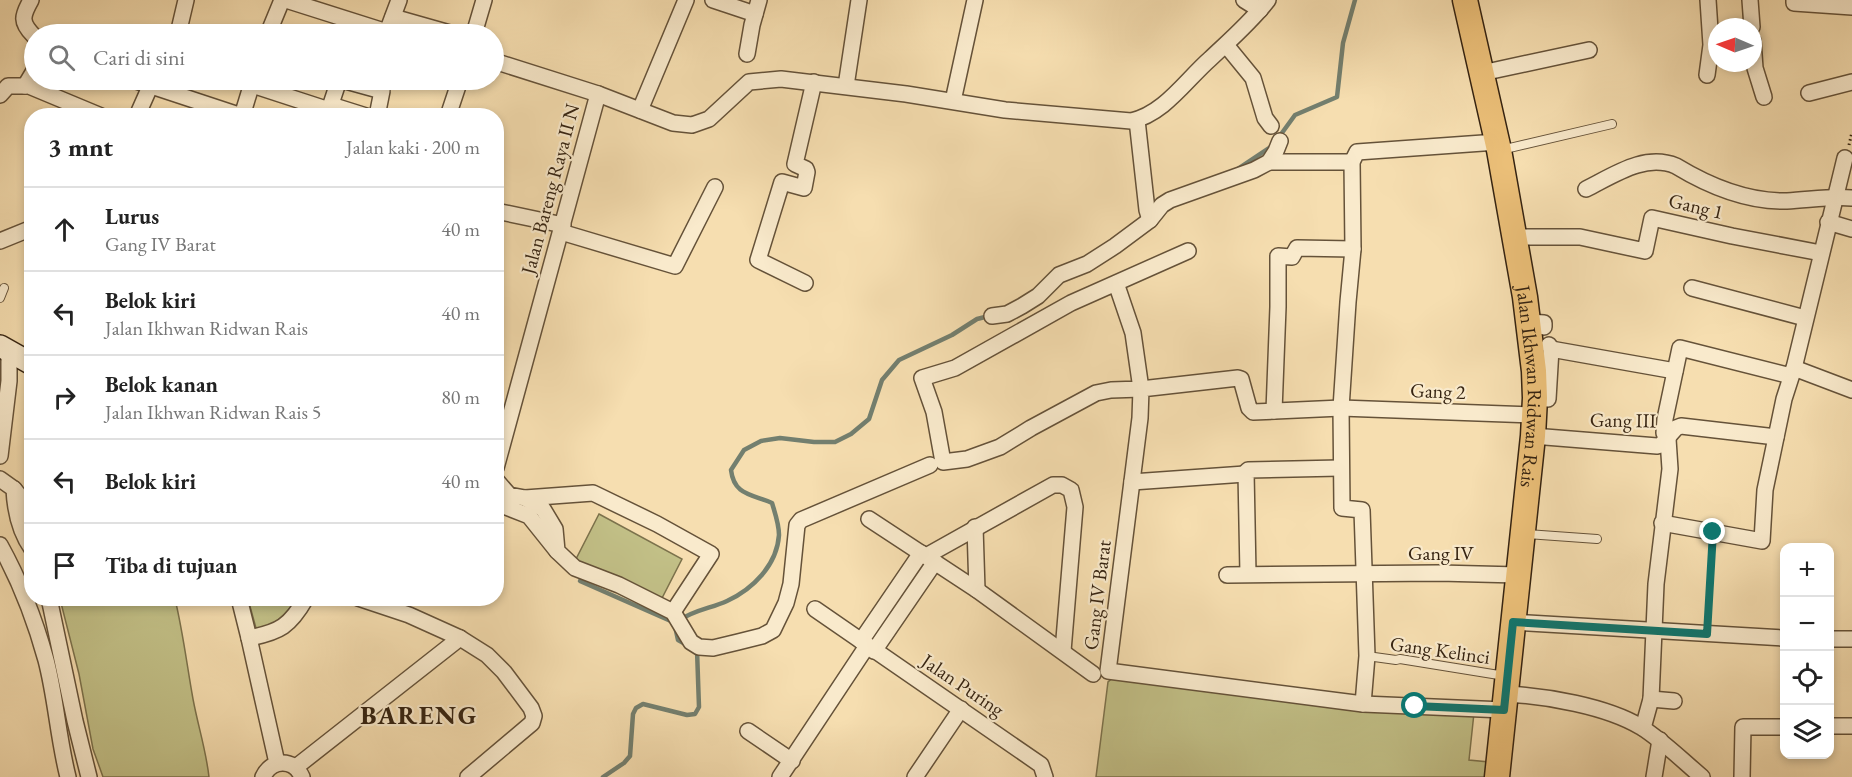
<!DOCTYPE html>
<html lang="id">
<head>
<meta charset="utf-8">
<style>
  body { margin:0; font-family:"EB Garamond",serif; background:#f6f6f6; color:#222 }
  .controls { position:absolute; right:18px; bottom:18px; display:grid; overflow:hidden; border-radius:12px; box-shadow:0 3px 9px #0003 }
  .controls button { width:54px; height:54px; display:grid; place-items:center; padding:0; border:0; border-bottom:2px solid #e0e0e0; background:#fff; color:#222; font:30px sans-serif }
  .compass { position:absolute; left:1708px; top:18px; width:54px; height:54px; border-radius:50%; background:#fff; box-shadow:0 3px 9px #0003; rotate:272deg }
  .stop { position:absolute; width:18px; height:18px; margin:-14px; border:4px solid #0f766e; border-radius:50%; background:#fff }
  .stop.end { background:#0f766e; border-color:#fff; box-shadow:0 2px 6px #0008 }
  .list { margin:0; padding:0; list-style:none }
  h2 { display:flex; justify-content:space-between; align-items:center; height:78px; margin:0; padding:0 24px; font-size:26px }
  h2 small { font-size:20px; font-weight:400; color:#767676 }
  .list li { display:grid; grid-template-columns:39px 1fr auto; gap:18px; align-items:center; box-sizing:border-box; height:84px; padding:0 24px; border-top:2px solid #e0e0e0 }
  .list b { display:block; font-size:22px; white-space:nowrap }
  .list p { margin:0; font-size:20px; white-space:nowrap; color:#767676 }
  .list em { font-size:20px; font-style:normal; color:#767676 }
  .icon { flex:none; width:33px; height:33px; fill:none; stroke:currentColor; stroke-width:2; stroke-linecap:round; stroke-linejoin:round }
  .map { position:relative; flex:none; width:1852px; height:777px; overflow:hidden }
  .search { position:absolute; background:#fff; box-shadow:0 3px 9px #0003; left:24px; top:24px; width:480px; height:66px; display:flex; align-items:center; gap:15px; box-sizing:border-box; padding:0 21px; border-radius:33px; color:#767676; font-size:22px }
  .panel { position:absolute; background:#fff; box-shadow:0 3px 9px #0003; left:24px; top:108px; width:480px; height:498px; border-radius:24px }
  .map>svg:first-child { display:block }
</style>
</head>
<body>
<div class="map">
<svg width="1852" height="777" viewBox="0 0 1852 777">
  <rect width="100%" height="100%" fill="#f6deb0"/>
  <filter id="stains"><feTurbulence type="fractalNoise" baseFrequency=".00333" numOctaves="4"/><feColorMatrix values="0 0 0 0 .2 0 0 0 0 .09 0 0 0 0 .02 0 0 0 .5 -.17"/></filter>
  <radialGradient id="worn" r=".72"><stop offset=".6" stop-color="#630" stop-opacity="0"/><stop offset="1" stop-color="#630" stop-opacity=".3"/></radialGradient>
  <g fill="#c2c087" stroke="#7c724c" stroke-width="1.5">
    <path d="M599 514 682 559 660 602 575 561Z"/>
    <path d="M60 599H175C183 632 187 666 193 699 198 726 206 750 209 777H103L93 749 79 674Z"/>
    <path d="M248 599H296C289 612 273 626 259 631L256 628Z"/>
    <path d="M1116 675 1474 713 1469 760 1489 762 1487 777H1096L1108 682Z"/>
  </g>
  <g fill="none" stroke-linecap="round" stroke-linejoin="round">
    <g stroke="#737f6f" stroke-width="4.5">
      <path d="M1279 137 1295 115 1337 97 1343 43 1355 0"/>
      <path d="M1239 168 1272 146"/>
      <path d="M580 581 673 622"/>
      <path d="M680 620C694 610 712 608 727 601 753 589 777 565 779 535 779 524 775 513 772 503 751 494 734 495 731 470L744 450 761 441 780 438 814 442H835L851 434 869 419 882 380 899 360 952 335 977 319 989 316"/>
      <path d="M675 626 678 640 687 645"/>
      <path d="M603 777 624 763 630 756 633 714 636 708 643 704 687 715 695 714 699 707 697 650"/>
    </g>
    <defs>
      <g id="lane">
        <path d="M1501 150 1612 124"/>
        <path d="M0 298 4 288"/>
        <path d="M1527 534 1597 539"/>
        <path d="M1367 656 1396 660 1400 659 1505 676"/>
      </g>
      <g id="street">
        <path d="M31 0C22 16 20 22 34 36"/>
        <path d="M286 0 387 32 399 0"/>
        <path d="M713 0 755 14"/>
        <path d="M1244 0 1260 10"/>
        <path d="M1750 0 1752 27"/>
        <path d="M1794 0V3L1852 7"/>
        <path d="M393 17 453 34"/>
        <path d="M178 34 186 0"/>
        <path d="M268 34 282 0"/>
        <path d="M474 34 484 0"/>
        <path d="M1753 41 1755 68 1764 97"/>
        <path d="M1226 45 1253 78 1265 118 1271 126"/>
        <path d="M747 54 752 25 759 0"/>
        <path d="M494 61 598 94 673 123 692 125 709 119 749 82 781 79 906 94 1005 110 1131 121C1164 114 1186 80 1210 59 1230 40 1251 22 1268 0"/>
        <path d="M1482 73 1589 50"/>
        <path d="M1707 75 1711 45 1708 0"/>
        <path d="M133 80 242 116"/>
        <path d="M342 80 382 91 377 116"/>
        <path d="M252 85 329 110"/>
        <path d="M25 86 34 71"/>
        <path d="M846 86 859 0"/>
        <path d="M1809 93 1852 82"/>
        <path d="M0 95 8 86H29L101 116"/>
        <path d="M953 101 975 0"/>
        <path d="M331 105 366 116"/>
        <path d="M640 110 686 0"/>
        <path d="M137 116 153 80"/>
        <path d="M242 116 253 80"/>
        <path d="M327 116 339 80"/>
        <path d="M448 116 460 80"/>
        <path d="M1137 120 1147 210 1150 220"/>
        <path d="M1269 162H1352"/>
        <path d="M1586 189C1614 175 1645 153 1676 166 1709 186 1747 202 1787 201 1809 200 1830 196 1852 198"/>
        <path d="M496 211 563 225"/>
        <path d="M1828 222 1852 229"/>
        <path d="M561 232 675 266 715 187"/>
        <path d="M1516 237H1580L1645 251 1652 218 1732 236 1821 253"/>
        <path d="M0 241 32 228"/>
        <path d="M805 283 758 260 782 182 804 188 807 172 806 169 795 164 814 82"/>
        <path d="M1116 283 1133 333 1141 389 1111 390 1096 393 1031 428 1000 447 967 459 943 462 934 412 922 378 955 368 1071 303 1188 251"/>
        <path d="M1692 288 1805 318"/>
        <path d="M992 316 1007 314 1022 306 1038 296 1059 275 1087 264 1115 246 1150 220 1162 205 1170 200 1254 170 1269 162 1276 151 1280 141"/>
        <path d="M1529 322 1544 323V327"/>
        <path d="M1551 349 1675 371"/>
        <path d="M1794 368 1852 390"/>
        <path d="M1535 398 1548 399 1551 349 1549 345"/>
        <path d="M1274 411 1278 307V256L1292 257 1297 248 1353 249"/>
        <path d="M1533 436 1657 446 1661 445 1676 428 1681 426 1776 437"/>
        <path d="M0 456 9 381V352"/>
        <path d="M496 468 598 94"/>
        <path d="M0 479 14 489C15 510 19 531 32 549"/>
        <path d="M496 480 509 495 525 498 543 509 555 529 557 551 575 568 619 585 673 612 691 642 699 647 713 648 738 642 762 636 773 630 786 603 791 584 797 525 801 520 930 465"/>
        <path d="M1132 482 1245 474"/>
        <path d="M14 489 26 504 32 519"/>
        <path d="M525 498 593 493 657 524 711 554 673 612"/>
        <path d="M496 503 529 516 557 551"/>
        <path d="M869 519 977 590 1093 674"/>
        <path d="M1662 523 1762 541 1765 490 1784 399 1794 368 1845 158"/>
        <path d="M975 527 977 590"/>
        <path d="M0 545C20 581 35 620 46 660 56 698 58 738 68 777"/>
        <path d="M926 556 1053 485H1062L1071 490 1075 507 1063 651"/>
        <path d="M1248 574 1246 472 1248 470 1340 468"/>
        <path d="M1227 575 1439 573 1518 575"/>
        <path d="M49 598 75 721 89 777"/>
        <path d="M239 598 249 638"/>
        <path d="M815 609 1041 765 1045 777"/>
        <path d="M1513 622 1784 638"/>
        <path d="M460 638 487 655 504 672 531 708 534 716 532 723 468 777"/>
        <path d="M1830 639H1852"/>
        <path d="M861 641 921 553"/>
        <path d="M874 651 935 562"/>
        <path d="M1506 694C1546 696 1606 706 1641 727 1663 741 1682 760 1702 777"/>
        <path d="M1651 699 1674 701"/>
        <path d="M1363 704 1367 656 1362 510 1342 508 1341 408 1348 302 1353 249 1352 162 1357 152 1497 142"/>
        <path d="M1504 710 1363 704 1108 671 1140 418 1141 389 1238 378 1241 379 1249 408 1253 412 1341 408 1534 415"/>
        <path d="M1830 726H1852"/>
        <path d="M1643 728 1651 699 1656 584 1670 469 1668 439 1664 433 1665 419 1680 348 1791 376"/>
        <path d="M748 731 792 761"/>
        <path d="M277 763 249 638C280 632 290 626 306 598"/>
        <path d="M296 767 460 638 409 615 358 598"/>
        <path d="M263 777C271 759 294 758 302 777"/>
        <path d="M780 777 867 646"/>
        <path d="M915 777 961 709"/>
        <path d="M1654 777 1660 740"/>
        <path d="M1742 777 1743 727H1784"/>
      </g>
      <path id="secondary" d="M0 346 32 364"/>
      <g id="primary">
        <path id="s1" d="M1465 0 1499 150 1525 297 1534 371 1535 398 1533 436 1497 777"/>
      </g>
    </defs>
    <use href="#lane" stroke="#655239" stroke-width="10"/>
    <use href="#street" stroke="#655239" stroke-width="18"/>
    <use href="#secondary" stroke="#352311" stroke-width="24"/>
    <use href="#primary" stroke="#352311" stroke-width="27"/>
    <g stroke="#352311" stroke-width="3" stroke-dasharray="1.5 3" stroke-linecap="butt">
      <path d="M1849 145 1852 132"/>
      <path d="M1708 620 1712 546"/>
    </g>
    <use href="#lane" stroke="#f9eacc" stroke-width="8"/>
    <use href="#street" stroke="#f9eacc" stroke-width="15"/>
    <use href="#secondary" stroke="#f9eacc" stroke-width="21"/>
    <use href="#primary" stroke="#ebbf78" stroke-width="24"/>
  </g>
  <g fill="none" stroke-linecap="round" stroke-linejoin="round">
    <path stroke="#0f766e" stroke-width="8" d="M1415 706 1504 710 1513 622 1707 634 1713 532"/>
  </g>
  <g text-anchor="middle" stroke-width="4.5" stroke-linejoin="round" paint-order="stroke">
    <g font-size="20" fill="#352311" stroke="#f9eacc">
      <text transform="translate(550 189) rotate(-75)" y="7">Jalan Bareng Raya II N</text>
      <text transform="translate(1696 206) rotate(13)" y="7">Gang 1</text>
      <text dy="7" stroke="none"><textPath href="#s1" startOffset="393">Jalan Ikhwan Ridwan Rais</textPath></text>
      <text transform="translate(1438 391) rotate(2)" y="7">Gang 2</text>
      <text transform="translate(1623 420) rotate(1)" y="7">Gang III</text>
      <text x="1441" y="560">Gang IV</text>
      <text transform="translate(1097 595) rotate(-83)" y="7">Gang IV Barat</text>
      <text transform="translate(1440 650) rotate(8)" y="7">Gang Kelinci</text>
      <text transform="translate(963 685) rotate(34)" y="7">Jalan Puring</text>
    </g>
    <g font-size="26" font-weight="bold" letter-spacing="1.5" fill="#352311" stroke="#f9eacc">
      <text x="419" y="724">BARENG</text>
    </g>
  </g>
  <rect width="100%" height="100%" filter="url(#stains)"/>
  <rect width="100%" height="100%" fill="url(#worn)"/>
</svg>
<div class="controls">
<button>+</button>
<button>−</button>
<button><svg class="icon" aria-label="locate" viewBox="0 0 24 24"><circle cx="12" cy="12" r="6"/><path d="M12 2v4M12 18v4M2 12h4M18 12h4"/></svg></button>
<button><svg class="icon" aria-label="layers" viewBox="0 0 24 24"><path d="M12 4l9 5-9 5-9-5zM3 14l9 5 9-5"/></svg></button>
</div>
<svg class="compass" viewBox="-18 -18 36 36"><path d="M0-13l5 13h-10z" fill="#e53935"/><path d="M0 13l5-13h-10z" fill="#767676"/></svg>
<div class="stop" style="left:1415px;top:706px"></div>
<div class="stop end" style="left:1713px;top:532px"></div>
<div class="search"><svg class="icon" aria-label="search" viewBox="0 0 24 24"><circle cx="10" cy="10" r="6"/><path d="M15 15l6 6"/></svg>Cari di sini</div>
<section class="panel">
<h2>3 mnt<small>Jalan kaki · 200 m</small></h2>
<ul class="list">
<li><svg class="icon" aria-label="ahead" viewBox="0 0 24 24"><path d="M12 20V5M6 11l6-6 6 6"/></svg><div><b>Lurus</b><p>Gang IV Barat</p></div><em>40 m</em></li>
<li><svg class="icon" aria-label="left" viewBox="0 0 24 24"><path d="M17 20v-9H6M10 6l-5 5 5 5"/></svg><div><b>Belok kiri</b><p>Jalan Ikhwan Ridwan Rais</p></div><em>40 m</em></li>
<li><svg class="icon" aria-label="right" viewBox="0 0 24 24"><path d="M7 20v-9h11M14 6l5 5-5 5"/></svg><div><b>Belok kanan</b><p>Jalan Ikhwan Ridwan Rais 5</p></div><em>80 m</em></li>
<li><svg class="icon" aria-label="left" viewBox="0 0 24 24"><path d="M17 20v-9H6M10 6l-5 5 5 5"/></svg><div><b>Belok kiri</b></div><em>40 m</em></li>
<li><svg class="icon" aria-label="arrive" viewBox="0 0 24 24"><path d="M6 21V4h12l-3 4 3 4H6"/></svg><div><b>Tiba di tujuan</b></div></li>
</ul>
</section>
</div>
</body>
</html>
